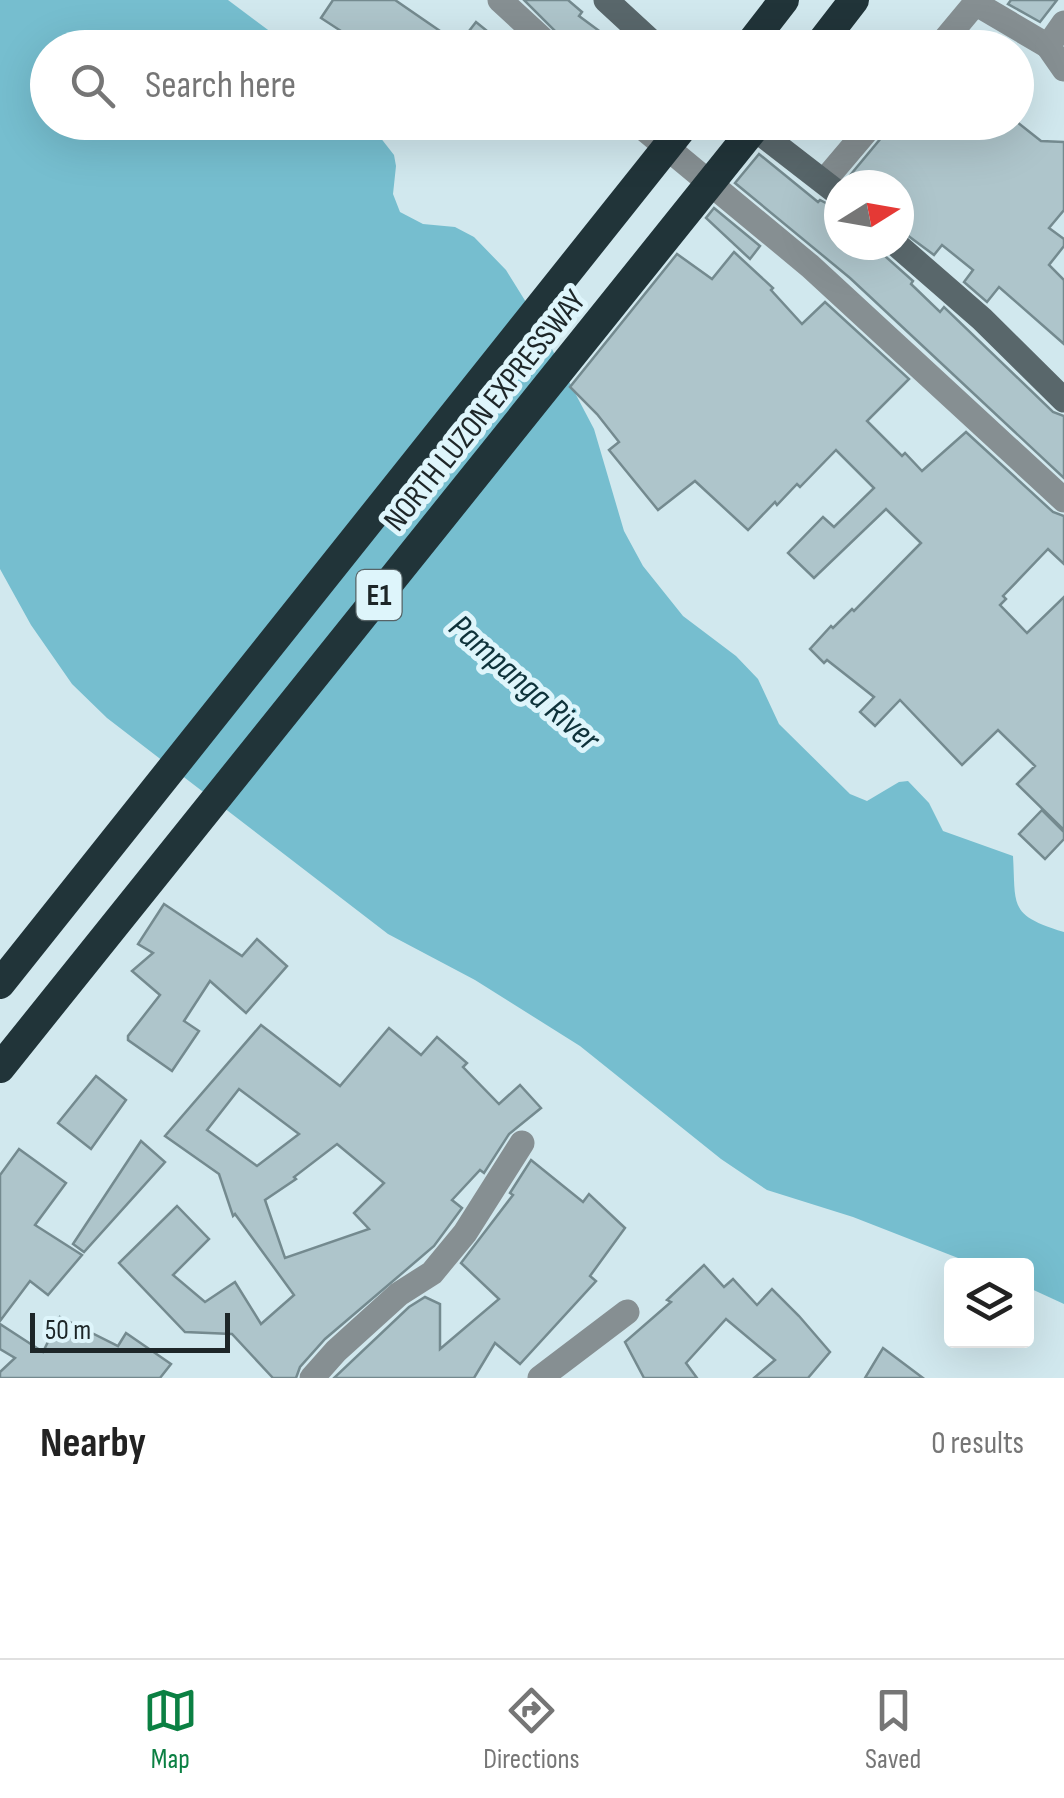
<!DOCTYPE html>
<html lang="en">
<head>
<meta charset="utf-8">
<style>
  body { margin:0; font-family:"Sofia Sans Condensed",sans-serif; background:#f6f6f6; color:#222 }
  .controls { position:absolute; right:30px; bottom:30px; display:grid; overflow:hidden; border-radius:10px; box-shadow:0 10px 40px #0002 }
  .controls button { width:90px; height:90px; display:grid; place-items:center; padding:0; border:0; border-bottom:2px solid #e0e0e0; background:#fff; color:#222; font:50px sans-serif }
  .compass { position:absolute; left:824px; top:170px; width:90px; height:90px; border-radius:50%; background:#fff; box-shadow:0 10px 40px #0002; rotate:79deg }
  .scale { position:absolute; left:30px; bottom:25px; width:200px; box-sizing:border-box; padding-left:10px; border:5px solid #1d2628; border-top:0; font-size:28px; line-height:35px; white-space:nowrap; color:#1d2628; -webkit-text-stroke:8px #def5fb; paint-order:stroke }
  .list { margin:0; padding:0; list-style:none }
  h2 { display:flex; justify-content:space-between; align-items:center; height:130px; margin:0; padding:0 40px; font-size:42px }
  h2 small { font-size:32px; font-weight:400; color:#767676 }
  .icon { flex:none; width:55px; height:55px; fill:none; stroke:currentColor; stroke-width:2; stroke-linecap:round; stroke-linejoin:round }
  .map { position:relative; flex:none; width:1064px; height:1378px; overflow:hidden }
  .search { position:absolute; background:#fff; box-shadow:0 10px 40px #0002; left:30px; right:30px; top:30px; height:110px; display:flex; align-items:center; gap:25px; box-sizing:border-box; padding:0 35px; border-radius:55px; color:#767676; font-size:38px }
  .sheet { height:280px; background:#fff }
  nav { display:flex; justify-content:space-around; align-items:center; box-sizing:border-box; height:140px; border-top:2px solid #e0e0e0; background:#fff; font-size:28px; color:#767676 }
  nav a { display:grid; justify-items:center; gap:5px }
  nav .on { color:#0b8043 }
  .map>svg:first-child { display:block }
</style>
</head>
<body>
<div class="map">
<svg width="1064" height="1378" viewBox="0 0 1064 1378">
  <rect width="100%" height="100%" fill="#d1e8ee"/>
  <path fill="#76becf" d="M0 0H228L291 47 48 48V122L369 123 394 155 396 166 393 194 400 212 423 224 455 227 474 237 506 270 534 315 594 429 624 531 643 566 683 616 736 656 758 679 779 724 850 794 867 801 899 782 908 781 929 803 943 831 1013 856C1016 906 1008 915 1064 932V1304L1027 1287 1026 1266 976 1265 853 1217 767 1190 721 1159 580 1046 475 980 388 934 107 718 72 684 31 625 0 569Z"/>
  <g fill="#aec5cb" stroke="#748a8f" stroke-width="2.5" fill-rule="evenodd">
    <path d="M333 0H395L459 44 476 22 508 48H367L321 18Z"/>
    <path d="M524 0H568L582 12 579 16 602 33 591 48H572Z"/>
    <path d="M1011 0H1057L1040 22 1008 4Z"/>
    <path d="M890 122H1017L1041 141 1064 142V210L1049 228 1064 239V246L1049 265 1064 280V344L999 287 987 302 964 282 973 270 942 245 934 255 899 229V185H852L847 179 886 132Z"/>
    <path d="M759 154 818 202 820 200 839 210V245H881L886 257 913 281 911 284 940 312 944 307 1053 412 1064 416V478L850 278 735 183Z"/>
    <path d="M714 208 760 246 750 259 706 218Z"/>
    <path d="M734 252 773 288 771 290 802 324 825 302 909 379 867 421 902 456 905 453 922 471 966 432 1053 512 1064 516V564L1048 549 1003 596 1006 599 1000 605 1027 633 1064 597V830L1017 784 1035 766 998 730 962 765 900 700 875 726 860 712 874 697 827 660 824 663 810 649 831 626 833 628 852 609 854 611 921 543 886 509 814 578 788 553 823 517 834 527 874 488 836 450 800 487 797 484 777 505 775 502 748 530 695 481 658 510 609 450 619 442 597 414 570 387 677 254 712 279Z"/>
    <path d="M1042 810 1064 832V839L1045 859 1019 834Z"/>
    <path d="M164 904 242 956 257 939 287 966 246 1013 210 981 184 1021 199 1031 172 1071 128 1040V1036L160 995 132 971 153 953 138 944Z"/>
    <path d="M261 1025 340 1086 389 1028 421 1055 437 1037 467 1063 463 1067 499 1104 520 1085 541 1108 509 1134 484 1173 480 1170 452 1200 462 1208 434 1246 325 1339 300 1367 296 1378H273L232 1334 185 1332 119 1263 177 1206 209 1239 173 1275 205 1302 235 1282 261 1324 294 1295 235 1214 233 1216 219 1174 165 1136ZM239 1089 299 1134 257 1166 207 1130ZM337 1144 384 1183 354 1213 369 1229 285 1258 265 1200 296 1179 294 1177Z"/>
    <path d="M96 1076 126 1100 91 1149 58 1123Z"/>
    <path d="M141 1141 165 1162 84 1252 73 1244Z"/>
    <path d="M19 1149 66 1183 35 1225 82 1255 48 1295 30 1281 0 1321V1175Z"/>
    <path d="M531 1160 583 1202 589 1194 625 1228 590 1276 596 1281 520 1364 495 1343 474 1378H334L409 1307 425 1297 440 1304V1349L499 1299 461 1263 513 1195 510 1193Z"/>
    <path d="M704 1265 724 1287 733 1279 757 1305 772 1289 799 1316 830 1352 808 1378H754L775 1360 726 1319 686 1363 697 1378H644L625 1342 671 1302 667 1300Z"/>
    <path d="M60 1317 118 1346 126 1333 171 1364 160 1378H0V1372L15 1358 0 1349V1324L43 1352Z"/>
    <path d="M883 1348 923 1378H865Z"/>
  </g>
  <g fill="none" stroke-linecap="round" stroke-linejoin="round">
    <g stroke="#868f92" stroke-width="25">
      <path d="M975 3 1048 46"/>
      <path d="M1064 23 1048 46 1064 69"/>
      <path d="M938 48 978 0"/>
      <path d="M824 181 874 122"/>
      <path d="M312 1378 336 1351 399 1294 432 1273 465 1233 522 1143"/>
      <path d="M540 1378 627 1312"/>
    </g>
    <g stroke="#868f92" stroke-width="25">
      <path d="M500 0 552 48"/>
      <path d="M636 122 810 266 1064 500"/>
    </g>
    <g stroke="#59676b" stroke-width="25">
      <path d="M606 0 658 48"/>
      <path d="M746 122 839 194"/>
      <path d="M897 245 982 319 1064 400"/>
    </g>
    <g stroke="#213439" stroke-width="30">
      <path d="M747 48 784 0"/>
      <path d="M817 48 854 0"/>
      <path d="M0 984 687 122"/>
      <path d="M0 1068 759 122"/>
    </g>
  </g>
  <g text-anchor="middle" stroke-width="10" stroke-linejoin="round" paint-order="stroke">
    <rect fill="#def5fb" stroke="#576467" stroke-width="2.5" x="356.5" y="570" width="45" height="50" rx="8"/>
    <g font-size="30" font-weight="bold" fill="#1d2628">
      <text x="379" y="605">E1</text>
    </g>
    <g font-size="32" fill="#1d2628" stroke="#def5fb">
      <text transform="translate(484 410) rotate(-51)" y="11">NORTH LUZON EXPRESSWAY</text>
    </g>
    <g font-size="35" font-style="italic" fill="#0e323a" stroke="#def5fb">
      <text transform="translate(525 682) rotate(41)" y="12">Pampanga River</text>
    </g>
  </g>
</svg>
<div class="controls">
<button><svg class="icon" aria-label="layers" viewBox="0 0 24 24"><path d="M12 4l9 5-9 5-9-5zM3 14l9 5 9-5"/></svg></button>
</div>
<svg class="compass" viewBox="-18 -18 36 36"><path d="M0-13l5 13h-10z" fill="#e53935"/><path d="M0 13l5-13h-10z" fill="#767676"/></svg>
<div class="scale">50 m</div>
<div class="search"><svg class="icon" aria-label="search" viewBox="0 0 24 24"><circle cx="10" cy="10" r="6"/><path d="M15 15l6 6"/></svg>Search here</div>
</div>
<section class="sheet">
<h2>Nearby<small>0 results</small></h2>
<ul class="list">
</ul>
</section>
<nav>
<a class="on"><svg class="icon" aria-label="map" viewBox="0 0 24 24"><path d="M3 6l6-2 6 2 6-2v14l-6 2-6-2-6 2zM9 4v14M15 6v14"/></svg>Map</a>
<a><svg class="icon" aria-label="directions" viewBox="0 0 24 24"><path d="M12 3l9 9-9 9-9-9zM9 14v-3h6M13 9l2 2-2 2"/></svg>Directions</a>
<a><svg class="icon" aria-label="saved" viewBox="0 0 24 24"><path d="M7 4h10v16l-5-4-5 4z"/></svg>Saved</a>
</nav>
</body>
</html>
